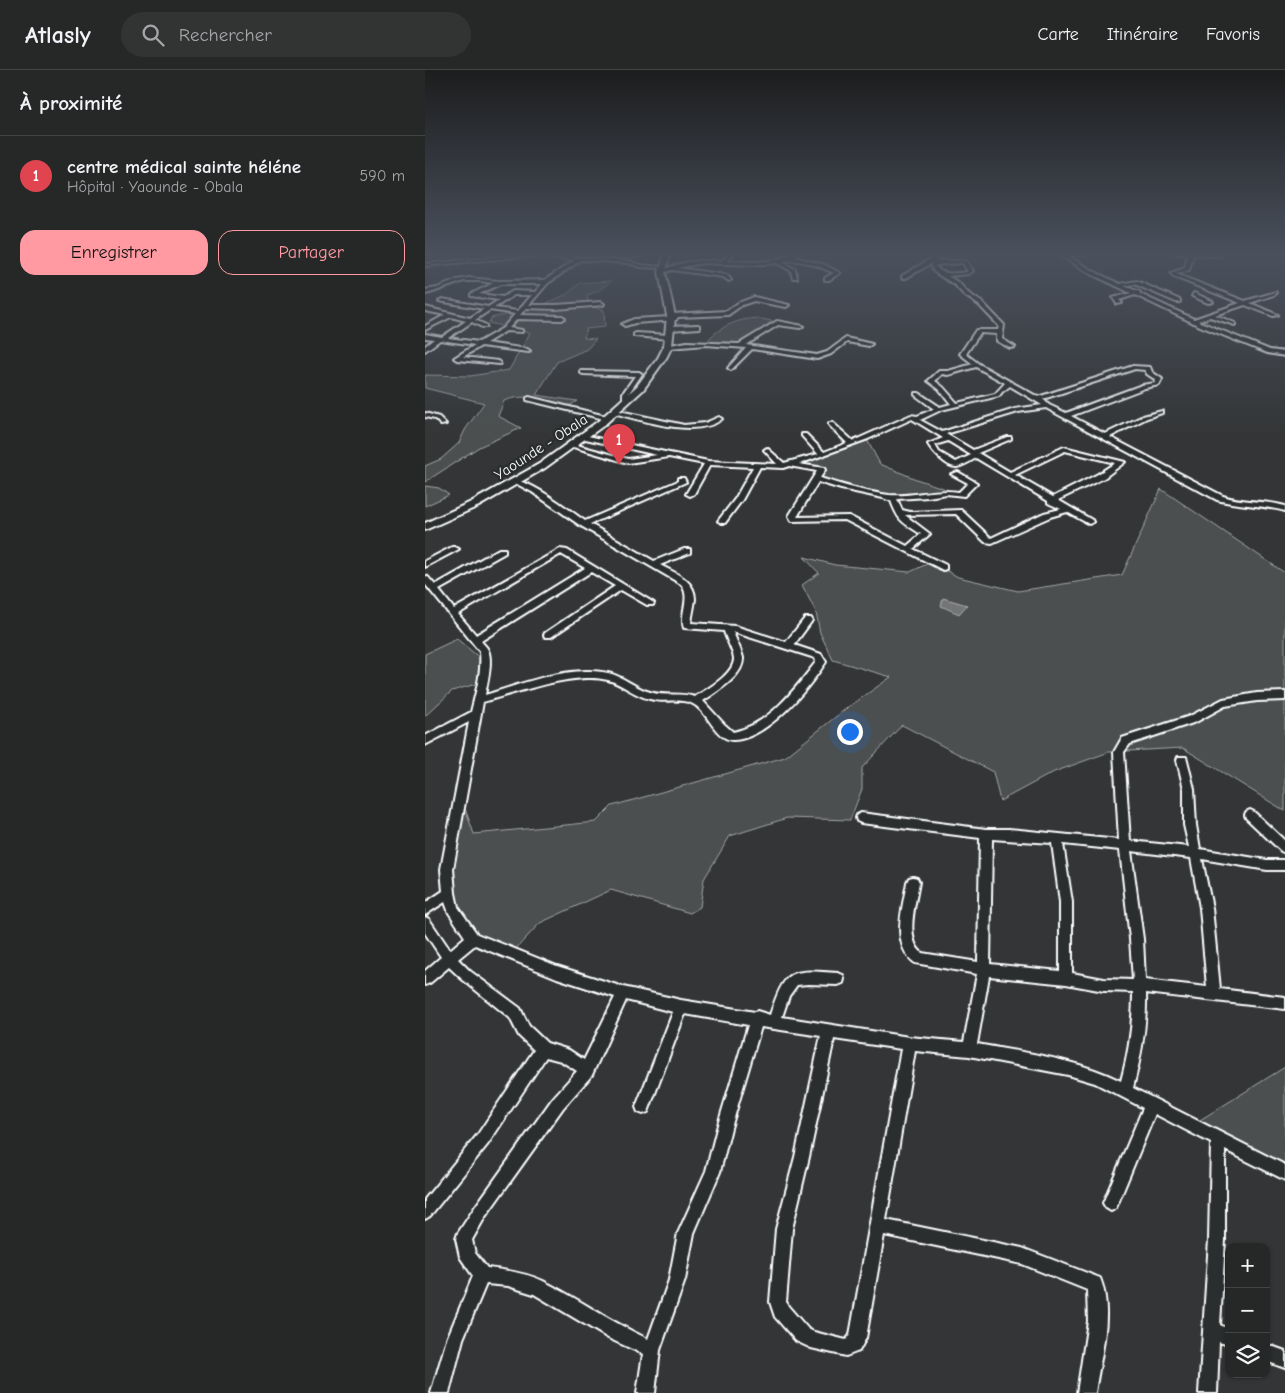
<!DOCTYPE html>
<html lang="fr">
<head>
<meta charset="utf-8">
<style>
  body { margin:0; font-family:"Comic Neue",sans-serif; background:#323434; color:#f1f3f6 }
  .controls { position:absolute; right:15px; bottom:15px; display:grid; overflow:hidden; border-radius:10px; box-shadow:0 1px 4px #0004 }
  .controls button { width:45px; height:45px; display:grid; place-items:center; padding:0; border:0; border-bottom:1px solid #424445; background:#262828; color:#f1f3f6; font:25px sans-serif }
  .you { position:absolute; left:424px; top:661px; width:18px; height:18px; margin:-12px; border:4px solid #fff; border-radius:50%; background:#1a73e8; box-shadow:0 0 0 8px #1a73e833 }
  .badge { display:grid; place-items:center; width:32px; height:32px; border-radius:50%; background:#ff9aa2; color:#fff; font-size:16px; font-weight:700 }
  .pin { position:absolute; translate:-50% -41px; filter:drop-shadow(0 1px 2px #0008) }
  .pin::after { content:''; position:absolute; top:26px; width:18px; height:15px; background:inherit; clip-path:polygon(0 0,100% 0,50% 100%) }
  .list { margin:0; padding:0; list-style:none }
  h2 { display:flex; justify-content:space-between; align-items:center; height:65px; margin:0; padding:0 20px; font-size:21px }
  h2 small { font-size:16px; font-weight:400; color:#a4a6a8 }
  .list li { display:grid; grid-template-columns:32px 1fr auto; gap:15px; align-items:center; box-sizing:border-box; height:80px; padding:0 20px; border-top:1px solid #424445 }
  .list b { display:block; font-size:19px; white-space:nowrap }
  .list p { margin:0; font-size:16px; white-space:nowrap; color:#a4a6a8 }
  .list em { font-size:16px; font-style:normal; color:#a4a6a8 }
  .actions { display:flex; gap:10px; padding:15px 20px }
  .actions a { flex:1; padding:11px 0; border:1px solid #ff9aa2; border-radius:15px; text-align:center; font-size:18px; color:#ff9aa2 }
  .actions .main { background:#ff9aa2; color:#111 }
  .icon { flex:none; width:28px; height:28px; fill:none; stroke:currentColor; stroke-width:2; stroke-linecap:round; stroke-linejoin:round }
  .map { position:relative; flex:none; width:860px; height:1323px; overflow:hidden }
  header { display:flex; align-items:center; gap:30px; box-sizing:border-box; height:70px; padding:0 25px; background:#262828; border-bottom:1px solid #424445 }
  header strong { font-size:24px }
  nav { display:flex; gap:28px; margin-inline-start:auto; font-size:18px }
  .search { width:350px; height:45px; background:#323434; display:flex; align-items:center; gap:12px; box-sizing:border-box; padding:0 18px; border-radius:28px; color:#a4a6a8; font-size:19px }
  main { display:flex }
  aside { flex:1; background:#262828 }
  .map>svg:first-child { display:block }
</style>
</head>
<body>
<header>
<strong>Atlasly</strong>
<div class="search"><svg class="icon" aria-label="search" viewBox="0 0 24 24"><circle cx="10" cy="10" r="6"/><path d="M15 15l6 6"/></svg>Rechercher</div>
<nav><a>Carte</a><a>Itinéraire</a><a>Favoris</a></nav>
</header>
<main>
<aside>
<h2>À proximité<small></small></h2>
<ul class="list">
<li><span class="badge" style="background:#e0444e">1</span><div><b>centre médical sainte héléne</b><p>Hôpital · Yaounde - Obala</p></div><em>590 m</em></li>
</ul>
<div class="actions"><a class="main">Enregistrer</a><a>Partager</a></div>
</aside>
<div class="map">
<svg width="860" height="1323" viewBox="0 0 860 1323">
  <rect width="100%" height="100%" fill="#333536"/>
  <filter id="ink" filterUnits="userSpaceOnUse"><feTurbulence type="fractalNoise" baseFrequency=".02" numOctaves="2"/><feDisplacementMap in="SourceGraphic" scale="10" xChannelSelector="R" yChannelSelector="G"/><feConvolveMatrix kernelMatrix="1 2 1 2 8 2 1 2 1" color-interpolation-filters="sRGB"/></filter>
  <g filter="url(#ink)">
    <g fill="#4c4f50" stroke="#a6a7a8">
      <path d="M186 211 173 221 162 225 164 236 179 240 180 257 161 259 159 268 171 269 162 279 132 292 111 325 152 331 144 336C123 331 100 322 79 331L73 346 96 358 54 377 0 412V396L16 389 34 373 40 360 59 333 0 318V305L45 306 84 300 105 263 64 253 66 248 111 238 142 224 155 213Z"/>
      <path d="M333 248 355 253 318 275 282 271C295 256 313 249 333 248Z"/>
      <path d="M441 368 455 394 491 409 536 424 521 422 463 427 392 409 396 400 366 395Z"/>
      <path d="M0 416 14 418 24 425 0 436Z"/>
      <path d="M736 419 860 503V741L758 678 684 682 629 702 575 731 568 702 477 655 437 698V719L425 750 362 748 305 766 279 809 275 837 265 843 186 820 115 853 86 884 48 868 24 823 38 733 49 764 171 752 187 736 360 687 418 641 466 607 408 590 395 563 391 542 377 515 394 503 379 487 410 495 485 502 506 492 533 507 593 521 697 505Z"/>
      <path d="M32 569 62 594 58 612 27 621 0 646V584Z"/>
      <path d="M860 997V1095L775 1050Z"/>
    </g>
    <path fill="#737576" stroke="#abacad" d="M518 528 542 535 534 544 516 536Z"/>
    <g fill="none" stroke-linecap="round" stroke-linejoin="round">
      <defs>
        <g id="minor">
          <path d="M222 183H231L195 189 193 188Z"/>
          <path d="M305 183H309L302 191C318 192 334 193 349 190 358 189 366 183 375 183L369 187 400 195 415 203 404 210H400V208L409 203C393 196 373 187 357 192L370 199 372 208H368L366 201 352 193 327 195 278 193 252 198 302 205 306 210 304 211 298 207 247 200 237 203 235 202C252 191 277 190 297 191Z"/>
          <path d="M478 183H526L515 186 512 191H541L548 201 544 204 523 206 534 213 543 223 558 233 579 255 577 269 590 277 585 278 572 271V264L555 263 541 284 554 294 613 327 708 296 725 297 727 302 737 309 734 315 720 318 646 346 680 364 718 346 737 341V343L722 348 685 367 798 426C818 433 840 430 860 436V441C838 435 815 436 792 430L621 338 593 342 521 364 548 380 582 367H586V369L553 383 585 402 639 377 700 392 679 408 633 430 667 450 668 452 664 454 642 442 625 447 567 473 560 472 531 444 480 445 505 464 488 479 521 495V499L518 500 420 450 367 451 364 446 392 401 364 396 358 398 335 397 317 430 300 453H297L293 451 310 429 328 397 285 395 269 424 265 426 261 424 279 394 244 387 203 393 145 376 148 374 203 389 232 385 156 368 155 367 158 365 283 391 352 394 339 380 342 378 359 393 393 384 377 366V364H381L399 382 422 373 404 355V353H408L428 371 486 345 492 346 509 339 490 325V323H494L515 337 526 334 514 319 503 311 514 301H523L548 294 535 284 551 260H573L574 256 554 235 539 225 530 215 509 202 506 195 507 193 481 208H477V206L510 186ZM538 193 543 202C531 203 517 207 510 195ZM551 297 580 313 570 324 532 333 518 317 510 311 517 304 523 305ZM710 299 720 300 722 304 731 310 730 313 717 315 641 343 624 335 618 329ZM585 316 617 335 590 339 517 362 495 350 516 340 574 326 577 322ZM487 349 518 368 503 374C507 381 522 398 532 397 538 396 546 391 551 388L623 431V433L636 439 619 443 566 468 536 440 485 442 477 440 472 429 503 427 521 424 539 426 552 413 533 402 526 404 543 413 534 422C511 418 487 427 464 425 441 422 417 415 395 408L400 400 399 398 374 394 443 369ZM523 371 546 385 531 392 514 382 510 375ZM640 381 690 393 673 404 628 427 590 405ZM393 412 416 419 458 428 466 431C474 452 477 452 496 464L482 476 424 446 372 447Z"/>
          <path d="M632 183H663L661 184 643 186 670 202 695 214 712 211 755 230V232H751L709 214 699 216 715 222V224L769 249 815 233 749 207 746 203 760 198 763 185 751 183 796 184 794 186 768 185 764 200 751 204 820 231 851 222V224L825 233 853 245 848 246 820 235 790 245 810 253V255L785 247 773 251 845 280 860 282V286L842 283 775 256 710 225 694 230 697 233 692 234 688 228 706 223 666 204Z"/>
          <path d="M103 184 203 191 216 195 239 197 237 198 216 197 203 193 156 190 123 213 104 235H131L176 232 179 234 178 235 131 239 101 238 95 245 137 246 140 248 137 250 92 249 84 258 97 260V262L81 261 61 273 102 279 105 281 104 282 56 276 38 287 73 291 75 292V294L32 290 29 288 50 275 15 270 0 281V276L9 269 0 268V264L17 267 41 251 26 247 0 260V256L20 245 0 241V237L45 248 59 239 14 231 17 229 63 237 74 230 46 226V224L69 213 54 211H39L5 223 0 224V220L12 218 32 210 44 208 74 211 120 210 150 190 103 186 0 196V194ZM76 214H117L110 222 88 221 78 227 54 224ZM89 225H107L93 241 69 238ZM65 240 90 244 78 258 54 272 23 268 47 252 57 257H61V255L50 250Z"/>
          <path d="M769 223 787 231 788 232 783 233 767 226Z"/>
          <path d="M329 227 364 235 361 237 329 231 317 235 303 245 253 247 251 250 210 253 200 256 197 254 209 249 244 247 246 244 302 241 313 233Z"/>
          <path d="M352 251 378 256 375 258 353 255 321 275 392 285 402 282 421 268 447 274 444 276 422 272 406 284 392 289 327 279 306 300 303 298 321 278 281 275 243 278 240 276 262 272 314 274Z"/>
          <path d="M273 255 275 256V258L244 260 241 258 244 256Z"/>
          <path d="M211 263 244 265 247 267 244 269 209 266V264Z"/>
          <path d="M156 301 214 302 217 304 204 323V332L201 334 198 332V323L210 306 158 304 156 303Z"/>
          <path d="M104 327 185 347 186 348 183 350 102 330V328Z"/>
          <path d="M190 340 259 355 280 353 294 347 297 349C272 369 217 350 188 343L187 342Z"/>
          <path d="M0 343 14 347 21 354 16 355 10 349 0 347Z"/>
          <path d="M253 408H259L261 412 165 454 229 491 259 479H265V483L235 495C250 503 270 510 270 529 269 537 267 545 266 553L310 556 361 572 380 548H386L387 550 386 552 369 575 396 584 401 592C384 618 341 671 307 670 290 669 282 639 266 633 253 628 238 633 225 629 210 626 198 614 183 610 149 601 91 623 58 632L28 799 30 823 33 837 52 864 132 896 198 917 256 930 330 942 332 941 345 945C361 897 365 900 413 903L418 905 419 909 418 913 413 915 383 914 372 915 364 926 357 947 484 967 539 972 552 904 490 893C465 874 478 838 482 812L484 808 488 807 492 808 494 812C491 832 479 869 497 883L553 892 555 768 436 753 432 751 431 748 432 745 436 743 561 759H584L694 770 689 682 697 668 765 646 798 629 832 623 860 622V630L832 631 800 636 771 652 705 674 699 682 705 771 764 777 759 755V719L752 690 753 687H761L762 690 769 719 771 755 775 779 842 790H860V800H842L777 789 787 838 795 919 860 927V939L721 923C722 955 716 987 708 1018L860 1095V1110L800 1080V1170L795 1255 804 1259V1275L794 1272 792 1323H774L784 1170 786 1073 730 1044 691 1138 686 1141 681 1138 678 1133 718 1038 670 1013 643 1005 544 986 490 981 461 1150 597 1178 675 1208C689 1242 675 1288 670 1323H652L663 1251 662 1220 597 1194 459 1165 441 1268 434 1281 421 1286 386 1278 371 1271 350 1247 345 1232 351 1159 370 1087 396 966 336 957 306 1058 295 1102 269 1163 260 1210 235 1280 230 1323H212L218 1284 183 1268 109 1224 83 1216 61 1214 38 1269 24 1323H6L22 1269 48 1206 35 1187 31 1169 33 1163 50 1137 128 1028 152 1001 136 991 121 987 63 1074 5 1146 0 1149V1129L53 1064 109 980 94 966 85 948 37 909 24 897 5 913 0 915V901L16 887 0 863V847L4 849 25 880 40 867 24 843 20 832 0 845V833L18 821 16 799 44 652 0 675V666L46 642C51 622 57 602 55 582L0 514V506L3 507 10 515 74 479H80V483L14 520 29 539 135 479 142 480 229 533 228 535H222L196 520 126 567H120L119 565 120 563 190 516 166 502 56 571C58 574 62 577 63 580 68 591 62 614 60 625 98 614 142 595 183 603 198 606 210 618 225 622 239 627 255 622 270 627 282 619 310 604 309 588 309 584 300 566 299 561L259 558C254 543 267 528 256 514L156 456 107 422 88 412C100 405 148 443 160 451L253 411ZM136 484 160 498 51 565 33 544ZM308 562 390 588 391 592C369 620 345 654 308 662L299 654 278 631C291 622 319 606 318 588 318 585 310 567 308 562ZM567 769 627 773 635 832V901L565 894ZM638 774 695 780 705 869 708 910 679 909 647 903V832ZM706 781 766 788 775 838 782 917 720 910 718 869ZM50 875 132 908 190 927 159 990 144 980 122 973 104 956 95 938 45 901 33 889ZM564 906 641 914 679 921 708 922C708 953 704 982 696 1011 651 989 601 983 552 974ZM201 930 248 942 211 1037 213 1042 218 1044 223 1042 260 944 323 955 292 1058 281 1101 253 1163 244 1210 223 1269C186 1252 154 1229 118 1211 101 1203 81 1200 62 1198L50 1183 47 1170 60 1147 138 1038 167 1005ZM409 969 476 979 425 1265 421 1270 389 1262 383 1259 363 1236 361 1232 367 1159 384 1087Z"/>
          <path d="M27 477H30L34 479 0 497V491Z"/>
          <path d="M825 740 829 742 860 771V783L856 781 821 748 820 745 821 742Z"/>
          <path d="M841 1274 860 1281V1298L841 1291Z"/>
        </g>
        <path id="highway" d="M240 183H246L240 202 250 246 247 276 241 288 218 320 178 356 120 398 54 436 0 460V453L46 432 114 394 172 352 212 316 233 288 239 276 242 246 234 202Z"/>
      </defs>
      <use href="#minor" stroke="#fff" stroke-width="4"/>
      <use href="#highway" stroke="#fff" stroke-width="4"/>
      <use href="#minor" fill="#2a2d2e" fill-rule="evenodd"/>
      <use href="#highway" fill="#2a2d2e" fill-rule="evenodd"/>
    </g>
  </g>
  <linearGradient id="sky" x2="0" y2="1"><stop stop-color="#1c1d1e"/><stop offset="0.5" stop-color="#4a515d"/><stop offset="1" stop-color="#4a515d" stop-opacity="0"/></linearGradient>
  <rect width="860" height="368" fill="url(#sky)"/>
  <g text-anchor="middle" stroke-width="4.5" stroke-linejoin="round" paint-order="stroke">
    <g font-size="15" fill="#fff" stroke="#2a2d2e">
      <text transform="translate(116 377) rotate(-33)" y="5">Yaounde - Obala</text>
    </g>
  </g>
</svg>
<div class="controls">
<button>+</button>
<button>−</button>
<button><svg class="icon" aria-label="layers" viewBox="0 0 24 24"><path d="M12 4l9 5-9 5-9-5zM3 14l9 5 9-5"/></svg></button>
</div>
<div class="you"></div>
<div class="pin badge" style="left:194px;top:395px;background:#e0444e">1</div>
</div>
</main>
</body>
</html>
